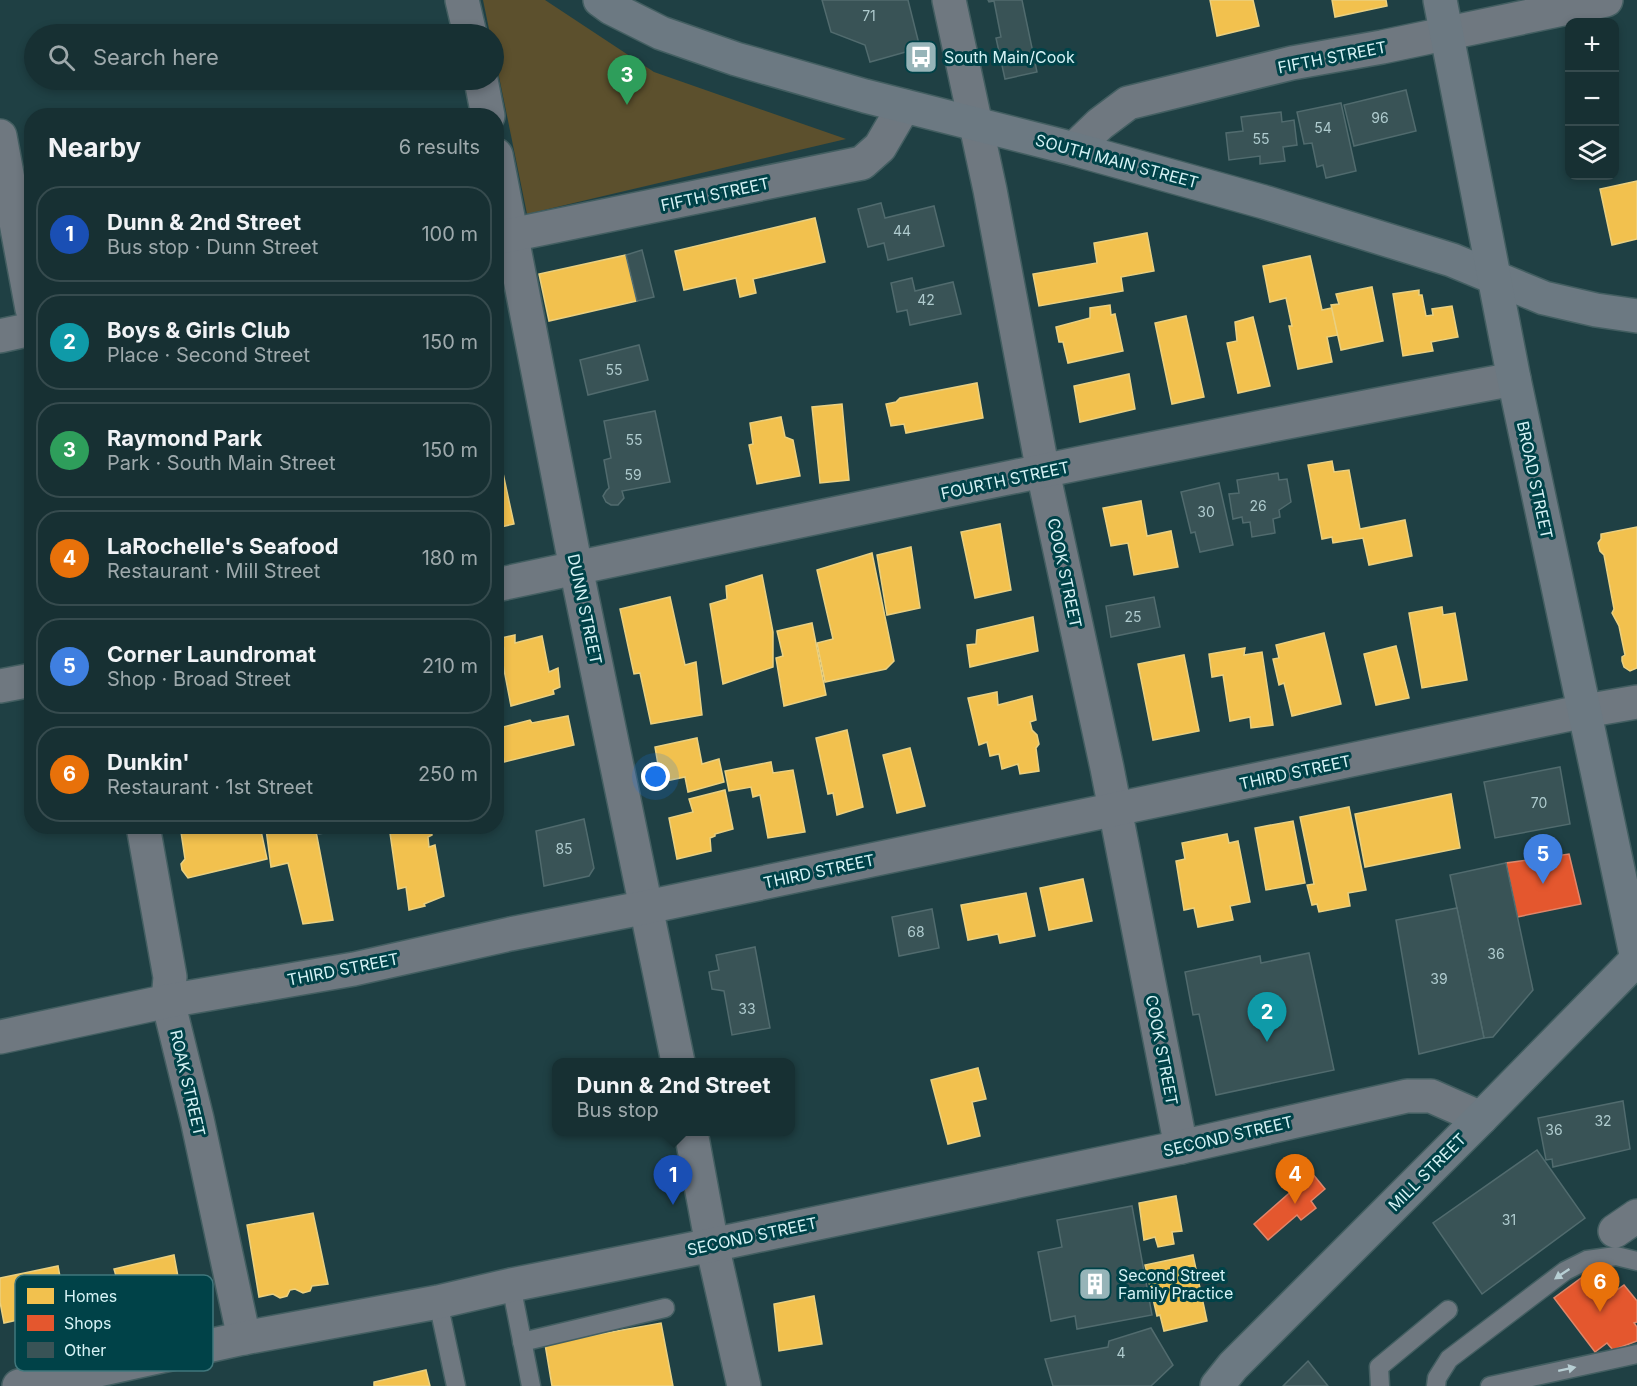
<!DOCTYPE html>
<html lang="en">
<head>
<meta charset="utf-8">
<style>
  body { margin:0; font-family:Inter,sans-serif; background:#243c3f; color:#f1f3f6 }
  .controls { position:absolute; right:18px; top:18px; display:grid; overflow:hidden; border-radius:12px; box-shadow:0 3px 9px #0003 }
  .controls button { width:54px; height:54px; display:grid; place-items:center; padding:0; border:0; border-bottom:2px solid #364b4e; background:#173033; color:#f1f3f6; font:30px sans-serif }
  .you { position:absolute; left:656px; top:777px; width:21px; height:21px; margin:-15px; border:4px solid #fff; border-radius:50%; background:#1a73e8; box-shadow:0 0 0 9px #1a73e833 }
  .badge { display:grid; place-items:center; width:39px; height:39px; border-radius:50%; background:#8bbbb9; color:#fff; font-size:20px; font-weight:700 }
  .pin { position:absolute; translate:-50% -50px; filter:drop-shadow(0 2px 3px #0008) }
  .pin::after { content:''; position:absolute; top:32px; width:21px; height:18px; background:inherit; clip-path:polygon(0 0,100% 0,50% 100%) }
  .popup { position:absolute; left:552px; top:1058px; width:243px; height:78px; box-sizing:border-box; display:grid; place-content:center; border-radius:12px; background:#173033; filter:drop-shadow(0 2px 4px #0005); font-size:20px; white-space:nowrap; color:#9ea9ac }
  .popup b { font-size:22px; color:#f1f3f6 }
  .popup::after { content:''; position:absolute; left:50%; top:100%; margin-left:-12px; border:12px solid transparent; border-top-color:#173033 }
  .list { margin:0; padding:0; list-style:none }
  h2 { display:flex; justify-content:space-between; align-items:center; height:78px; margin:0; padding:0 24px; font-size:26px }
  h2 small { font-size:20px; font-weight:400; color:#9ea9ac }
  .list li { display:grid; grid-template-columns:39px 1fr auto; gap:18px; align-items:center; box-sizing:border-box; height:96px; margin:0 12px 12px; padding:0 12px; border:2px solid #364b4e; border-radius:24px }
  .list b { display:block; font-size:22px; white-space:nowrap }
  .list p { margin:0; font-size:20px; white-space:nowrap; color:#9ea9ac }
  .list em { font-size:20px; font-style:normal; color:#9ea9ac }
  .icon { flex:none; width:33px; height:33px; fill:none; stroke:currentColor; stroke-width:2; stroke-linecap:round; stroke-linejoin:round }
  .map { position:relative; flex:none; width:1637px; height:1386px; overflow:hidden }
  .search { position:absolute; background:#173033; box-shadow:0 3px 9px #0003; left:24px; top:24px; width:480px; height:66px; display:flex; align-items:center; gap:15px; box-sizing:border-box; padding:0 21px; border-radius:33px; color:#9ea9ac; font-size:22px }
  .panel { position:absolute; background:#173033; box-shadow:0 3px 9px #0003; left:24px; top:108px; width:480px; height:726px; border-radius:24px }
  .map>svg:first-child { display:block }
</style>
</head>
<body>
<div class="map">
<svg width="1637" height="1386" viewBox="0 0 1637 1386">
  <rect width="100%" height="100%" fill="#1f4044"/>
  <path fill="#5c502d" d="M483 0H545L654 72 846 139 527 214 494 52V34H490Z"/>
  <g fill="#f2c14e" stroke="#ead080" stroke-width="1.5">
    <path d="M1210 0H1253L1259 26 1217 36Z"/>
    <path d="M1332 0H1386L1387 6 1335 17Z"/>
    <path d="M1637 181V239L1612 245 1600 189Z"/>
    <path d="M815 218 825 262 753 279 756 293 740 297 736 278 684 290 675 251Z"/>
    <path d="M1147 233 1154 271 1121 277 1123 291 1039 306 1033 274 1097 263 1094 243Z"/>
    <path d="M626 255 637 301 549 321 539 274Z"/>
    <path d="M1310 256 1322 310 1332 308 1338 335 1327 337 1332 362 1298 369 1289 326H1292L1286 298 1270 302 1263 266Z"/>
    <path d="M1372 287 1383 341 1341 350 1331 305 1339 304 1336 294Z"/>
    <path d="M1419 290V295H1422L1426 316 1433 315 1432 309 1452 306 1458 337 1431 342 1433 351 1403 356 1393 294Z"/>
    <path d="M1110 305 1111 315 1115 314 1123 351 1068 363 1063 342H1059L1056 327 1090 318V308Z"/>
    <path d="M1186 316 1204 397 1172 404 1155 323Z"/>
    <path d="M1253 317 1270 386 1238 393 1227 343 1237 341 1235 322Z"/>
    <path d="M1129 374 1135 409 1080 422 1074 386Z"/>
    <path d="M977 383 983 418 906 433 904 424 891 426 886 404 896 402 900 398Z"/>
    <path d="M842 404 849 480 820 483 812 407Z"/>
    <path d="M781 417 785 437 793 440 800 476 757 484 749 445 753 444 750 423Z"/>
    <path d="M1332 461 1334 472 1349 470 1360 529 1405 520 1412 556 1369 565 1363 538 1333 543 1332 537 1322 539 1308 465Z"/>
    <path d="M501 464 514 524 496 528V465Z"/>
    <path d="M1141 501 1147 536 1171 531 1178 567 1134 575 1128 543 1111 546 1103 508Z"/>
    <path d="M1000 524 1011 590 975 598 961 532Z"/>
    <path d="M1637 527V668L1630 671 1624 667 1622 661V657L1625 655 1619 626 1612 613 1614 609 1604 555 1600 551 1598 543 1601 539V534Z"/>
    <path d="M911 547 920 608 887 615 877 555Z"/>
    <path d="M872 553 894 661 886 669 825 682 817 643 833 639 817 570Z"/>
    <path d="M762 575 773 632V667L723 684 710 604 727 599 726 586Z"/>
    <path d="M670 597 685 665 696 662 702 715 651 724 640 673 634 674 620 609Z"/>
    <path d="M1442 607 1443 615 1455 613 1467 680 1422 688 1409 613Z"/>
    <path d="M1033 617 1038 651 970 667 967 645 976 644 977 630Z"/>
    <path d="M812 623 826 695 784 706 776 658 783 656 777 631Z"/>
    <path d="M1324 633 1341 704 1292 716 1284 683 1279 685 1273 659 1279 658 1276 645Z"/>
    <path d="M515 635V643L542 636 549 672 558 668 560 687 553 690 554 694 511 706 500 649H504L501 638Z"/>
    <path d="M1396 646 1409 698 1376 705 1364 654Z"/>
    <path d="M1245 648 1244 655 1262 652 1273 725 1251 728 1250 717 1230 721 1223 675 1212 677 1209 654Z"/>
    <path d="M1184 655 1199 731 1153 740 1138 664Z"/>
    <path d="M997 692 998 705 1032 696 1036 720 1030 722 1032 730 1037 735 1039 744 1036 748 1039 771 1020 774 1018 764 1002 769 999 754 990 756 987 742 979 745 968 698Z"/>
    <path d="M568 716 574 745 504 762 499 728 530 720 532 723Z"/>
    <path d="M847 730 863 807 837 815 833 793 828 794 816 738Z"/>
    <path d="M697 738 702 764 719 759 724 782 688 792 685 777 661 782 655 747Z"/>
    <path d="M910 748 925 806 897 813 883 755Z"/>
    <path d="M771 762 773 773 793 770 805 832 768 838 760 795 753 797 751 787 729 791 725 771Z"/>
    <path d="M725 790 733 829 715 834V836L710 838 711 851 677 859 669 818 693 812 689 799Z"/>
    <path d="M1451 794 1460 848 1365 867 1355 814Z"/>
    <path d="M1349 807 1366 890 1348 893 1350 906 1319 912 1317 904 1312 905 1307 885 1314 884 1300 817Z"/>
    <path d="M1293 821 1305 883 1266 890 1255 828Z"/>
    <path d="M206 826H260L267 859 188 878 182 870 181 864 185 859 181 832Z"/>
    <path d="M277 826H315L333 920 303 924 288 863 271 867 266 829Z"/>
    <path d="M389 826H431L432 835 428 837 429 847 435 845 444 896 424 904 425 906 409 910 406 887 398 889Z"/>
    <path d="M1227 834 1229 843 1238 841 1250 902 1230 906 1233 920 1198 927 1194 908 1184 910 1176 861 1185 859 1182 843Z"/>
    <path d="M1083 879 1092 921 1049 930 1040 888Z"/>
    <path d="M1026 893 1035 936 1000 943 998 934 968 940 961 905Z"/>
    <path d="M978 1068 986 1099 972 1102 980 1136 948 1144 931 1080Z"/>
    <path d="M1176 1196 1182 1231 1172 1232 1174 1244 1158 1247 1155 1237 1144 1240 1139 1203Z"/>
    <path d="M313 1213 328 1284 312 1286 310 1291 303 1293 295 1289 290 1290 287 1296 280 1298 273 1294 259 1297 247 1225Z"/>
    <path d="M174 1255 181 1293 162 1303V1312L140 1313 138 1307 126 1311 114 1269Z"/>
    <path d="M1193 1255 1207 1321 1164 1331 1160 1315 1157 1316 1145 1265Z"/>
    <path d="M58 1266 66 1309 4 1323 0 1302V1278Z"/>
    <path d="M814 1296 822 1344 779 1351 774 1304Z"/>
    <path d="M661 1323 673 1386H552L545 1344Z"/>
    <path d="M426 1370 430 1386H374V1382Z"/>
  </g>
  <g fill="#e4572e" stroke="#e0866a" stroke-width="1.5">
    <path d="M1569 854 1581 904 1517 917 1506 863Z"/>
    <path d="M1312 1173 1325 1189 1311 1201 1316 1208 1301 1220 1297 1215 1268 1240 1254 1224Z"/>
    <path d="M1592 1270 1611 1294 1624 1285 1637 1301V1322L1634 1323 1637 1327V1341L1613 1350 1607 1343 1595 1352 1554 1298Z"/>
  </g>
  <g fill="#395356" stroke="#516b6e" stroke-width="1.5">
    <path d="M822 0H908L920 48 870 62 865 45 831 32Z"/>
    <path d="M988 0H1022L1037 72 1005 79 996 38 1001 37 994 1 989 2Z"/>
    <path d="M1406 90 1416 131 1354 146 1344 105Z"/>
    <path d="M1341 103 1356 171 1326 178 1323 165 1317 167 1312 143 1304 144 1297 112Z"/>
    <path d="M1281 112 1282 122 1294 120 1297 145 1283 147 1285 161 1260 164V156L1229 160 1226 133 1243 131 1241 117Z"/>
    <path d="M881 203 885 218 934 206 944 246 888 260 884 243 868 247 858 209Z"/>
    <path d="M642 250 654 297 637 301 626 255Z"/>
    <path d="M912 278 915 291 953 282 961 314 910 325 907 310 897 312 891 283Z"/>
    <path d="M639 345 648 380 588 395 580 360Z"/>
    <path d="M655 411 670 482 622 491 624 498 618 505H611L606 502 603 496 606 491 609 488 604 460 611 458 604 421Z"/>
    <path d="M1278 473 1279 480 1287 479 1291 502 1279 510 1280 517 1273 519 1275 533 1252 537 1250 522 1243 523 1242 517 1233 519 1229 494 1239 493 1237 480Z"/>
    <path d="M1219 483 1233 545 1200 552 1195 532 1191 533 1181 492Z"/>
    <path d="M1154 597 1160 627 1111 637 1106 606Z"/>
    <path d="M1560 767 1570 824 1495 838 1484 782Z"/>
    <path d="M584 819 594 868 589 876 544 886 536 831Z"/>
    <path d="M318 826H343V829L319 834Z"/>
    <path d="M1506 863 1533 990 1493 1037 1484 1038 1450 875Z"/>
    <path d="M1457 908 1484 1038 1419 1054 1396 920Z"/>
    <path d="M932 909 939 948 899 956 892 917Z"/>
    <path d="M755 947 770 1028 732 1035 724 991 712 989 709 972 719 970 716 955Z"/>
    <path d="M1309 953 1334 1070 1216 1095 1199 1014 1193 1015 1185 972 1260 956 1261 963Z"/>
    <path d="M1623 1101 1630 1149 1553 1167 1552 1159 1546 1160 1538 1118Z"/>
    <path d="M1537 1150 1585 1218 1482 1294 1433 1223Z"/>
    <path d="M1132 1206 1152 1315 1077 1329 1075 1316 1051 1321 1038 1252 1062 1247 1057 1220Z"/>
    <path d="M1151 1328 1173 1365 1151 1386H1053L1045 1359 1108 1347 1109 1341Z"/>
    <path d="M1308 1361 1328 1386H1283Z"/>
  </g>
  <g fill="none" stroke-linecap="round" stroke-linejoin="round">
    <defs>
      <g id="lane">
        <path d="M511 1285 531 1386"/>
        <path d="M438 1302 456 1386"/>
        <path d="M522 1342 665 1308"/>
        <path d="M1380 1386 1379 1367 1448 1310"/>
        <path d="M1436 1386 1437 1378 1449 1359 1565 1271 1587 1260 1616 1256 1637 1261"/>
        <path d="M1490 1386 1637 1354"/>
      </g>
      <g id="street">
        <path d="M462 0 470 34"/>
        <path d="M949 0 990 190 1043 472 1107 768 1181 1147"/>
        <path d="M481 80 488 116"/>
        <path d="M0 136 32 309"/>
        <path d="M1074 149 1100 124 1128 103 1292 63 1382 47 1606 0"/>
        <path d="M496 155 576 568 678 1062"/>
        <path d="M496 238 862 163 880 147 904 106"/>
        <path d="M0 336 32 329"/>
        <path d="M496 585C835 513 1174 442 1514 379"/>
        <path d="M0 686 32 680"/>
        <path d="M143 826 170 977 168 1001 197 1119 244 1338"/>
        <path d="M0 1037 168 1001 354 969 510 934 647 907 1585 711 1637 702"/>
        <path d="M691 1132 712 1245 744 1386"/>
        <path d="M1615 1231 1637 1216"/>
        <path d="M19 1386 71 1376 244 1338 438 1302 511 1285 712 1245 1181 1147 1407 1096H1431L1481 1118"/>
      </g>
      <g id="secondary">
        <path d="M600 0 611 8 661 33 736 59 865 96 1074 149 1264 202 1452 260 1544 298 1596 310 1637 316"/>
        <path d="M1217 1386 1233 1366 1481 1118 1637 959 1514 379 1440 0"/>
      </g>
    </defs>
    <use href="#lane" stroke="#435e61" stroke-width="21"/>
    <use href="#street" stroke="#435e61" stroke-width="36"/>
    <use href="#secondary" stroke="#435e61" stroke-width="36"/>
    <use href="#lane" stroke="#6f7880" stroke-width="18"/>
    <use href="#street" stroke="#6f7880" stroke-width="33"/>
    <use href="#secondary" stroke="#6c7982" stroke-width="33"/>
  </g>
  <defs><path id="oneway-solid" d="M-6-.8H1V-3.2L6.5 0L1 3.2V.8H-6Z" transform="scale(1.5)"/></defs>
  <g fill="#b7ced3">
    <use href="#oneway-solid" transform="translate(1562 1274) rotate(146)"/>
    <use href="#oneway-solid" transform="translate(1567 1369) rotate(-12)"/>
  </g>
  <defs>
    <symbol id="bus-square" viewBox="-11 -11 22 22"><rect x="-9" y="-9" width="18" height="18" rx="4" fill="#96b4b8" stroke="#004248"/><path d="M-5-6H5V4H4V6H2V4H-2V6H-4V4H-5ZM-3.5-4V0h7V-4ZM-3.5 1.2v1.5H-2V1.2ZM2 1.2v1.5H3.5V1.2Z" fill="#fff"/></symbol>
    <symbol id="building-square" viewBox="-11 -11 22 22"><rect x="-9" y="-9" width="18" height="18" rx="4" fill="#96b4b8" stroke="#004248"/><path d="M-4-6H4V6H1V3H-1V6H-4ZM-2.5-4.3h1.7v1.8h-1.7ZM.8-4.3h1.7v1.8H.8ZM-2.5-1h1.7V.8h-1.7ZM.8-1h1.7V.8H.8Z" fill="#fff"/></symbol>
  </defs>
  <g fill-rule="evenodd">
    <use href="#bus-square" x="902" y="38" width="38" height="38"/>
    <use href="#building-square" x="1076" y="1265" width="38" height="38"/>
  </g>
  <g text-anchor="middle" stroke-width="6" stroke-linejoin="round" paint-order="stroke">
    <g font-size="14" fill="#afcbce">
      <text x="869" y="21">71</text>
      <text x="1380" y="123">96</text>
      <text x="1323" y="133">54</text>
      <text x="1261" y="144">55</text>
      <text x="902" y="236">44</text>
      <text x="926" y="305">42</text>
      <text x="614" y="375">55</text>
      <text x="634" y="445">55</text>
      <text x="633" y="480">59</text>
      <text x="1258" y="511">26</text>
      <text x="1206" y="517">30</text>
      <text x="1133" y="622">25</text>
      <text x="1539" y="808">70</text>
      <text x="564" y="854">85</text>
      <text x="916" y="937">68</text>
      <text x="1496" y="959">36</text>
      <text x="1439" y="984">39</text>
      <text x="747" y="1014">33</text>
      <text x="1603" y="1126">32</text>
      <text x="1554" y="1135">36</text>
      <text x="1509" y="1225">31</text>
      <text x="1121" y="1358">4</text>
    </g>
    <g font-size="16" fill="#d6f3f6" stroke="#004248" text-anchor="start">
      <text x="944" y="63">South Main/Cook</text>
      <text x="1118" y="1281">Second Street<tspan x="1118" dy="18">Family Practice</tspan></text>
    </g>
    <g font-size="16" fill="#d6f3f6" stroke="#004248">
      <text transform="translate(1332 57) rotate(-11)" y="6">FIFTH STREET</text>
      <text transform="translate(1117 161) rotate(15)" y="6">SOUTH MAIN STREET</text>
      <text transform="translate(715 194) rotate(-12)" y="6">FIFTH STREET</text>
      <text transform="translate(1005 480) rotate(-12)" y="6">FOURTH STREET</text>
      <text transform="translate(1535 480) rotate(78)" y="6">BROAD STREET</text>
      <text transform="translate(1065 573) rotate(78)" y="6">COOK STREET</text>
      <text transform="translate(585 609) rotate(78)" y="6">DUNN STREET</text>
      <text transform="translate(1295 772) rotate(-12)" y="6">THIRD STREET</text>
      <text transform="translate(819 871) rotate(-12)" y="6">THIRD STREET</text>
      <text transform="translate(343 969) rotate(-11)" y="6">THIRD STREET</text>
      <text transform="translate(1162 1050) rotate(79)" y="6">COOK STREET</text>
      <text transform="translate(188 1083) rotate(77)" y="6">ROAK STREET</text>
      <text transform="translate(1228 1136) rotate(-13)" y="6">SECOND STREET</text>
      <text transform="translate(1427 1172) rotate(-45)" y="6">MILL STREET</text>
      <text transform="translate(752 1236) rotate(-12)" y="6">SECOND STREET</text>
    </g>
  </g>
  <rect x="15" y="1275" width="198" height="96" rx="9" fill="#004248" stroke="#40777c" stroke-width="1.5"/>
  <rect x="27" y="1288" width="27" height="16" fill="#f2c14e"/>
  <rect x="27" y="1315" width="27" height="16" fill="#e4572e"/>
  <rect x="27" y="1342" width="27" height="16" fill="#395356"/>
  <g font-size="16" fill="#d6f3f6">
    <text x="64" y="1302">Homes</text>
    <text x="64" y="1329">Shops</text>
    <text x="64" y="1356">Other</text>
  </g>
</svg>
<div class="controls">
<button>+</button>
<button>−</button>
<button><svg class="icon" aria-label="layers" viewBox="0 0 24 24"><path d="M12 4l9 5-9 5-9-5zM3 14l9 5 9-5"/></svg></button>
</div>
<div class="you"></div>
<div class="pin badge" style="left:673px;top:1205px;background:#1a4fb4">1</div>
<div class="popup"><b>Dunn &amp; 2nd Street</b>Bus stop</div>
<div class="pin badge" style="left:1267px;top:1042px;background:#0f9aa8">2</div>
<div class="pin badge" style="left:627px;top:105px;background:#2e9e5b">3</div>
<div class="pin badge" style="left:1295px;top:1204px;background:#e8710a">4</div>
<div class="pin badge" style="left:1543px;top:884px;background:#3f7fe0">5</div>
<div class="pin badge" style="left:1600px;top:1312px;background:#e8710a">6</div>
<div class="search"><svg class="icon" aria-label="search" viewBox="0 0 24 24"><circle cx="10" cy="10" r="6"/><path d="M15 15l6 6"/></svg>Search here</div>
<section class="panel">
<h2>Nearby<small>6 results</small></h2>
<ul class="list">
<li><span class="badge" style="background:#1a4fb4">1</span><div><b>Dunn &amp; 2nd Street</b><p>Bus stop · Dunn Street</p></div><em>100 m</em></li>
<li><span class="badge" style="background:#0f9aa8">2</span><div><b>Boys &amp; Girls Club</b><p>Place · Second Street</p></div><em>150 m</em></li>
<li><span class="badge" style="background:#2e9e5b">3</span><div><b>Raymond Park</b><p>Park · South Main Street</p></div><em>150 m</em></li>
<li><span class="badge" style="background:#e8710a">4</span><div><b>LaRochelle's Seafood</b><p>Restaurant · Mill Street</p></div><em>180 m</em></li>
<li><span class="badge" style="background:#3f7fe0">5</span><div><b>Corner Laundromat</b><p>Shop · Broad Street</p></div><em>210 m</em></li>
<li><span class="badge" style="background:#e8710a">6</span><div><b>Dunkin'</b><p>Restaurant · 1st Street</p></div><em>250 m</em></li>
</ul>
</section>
</div>
</body>
</html>
